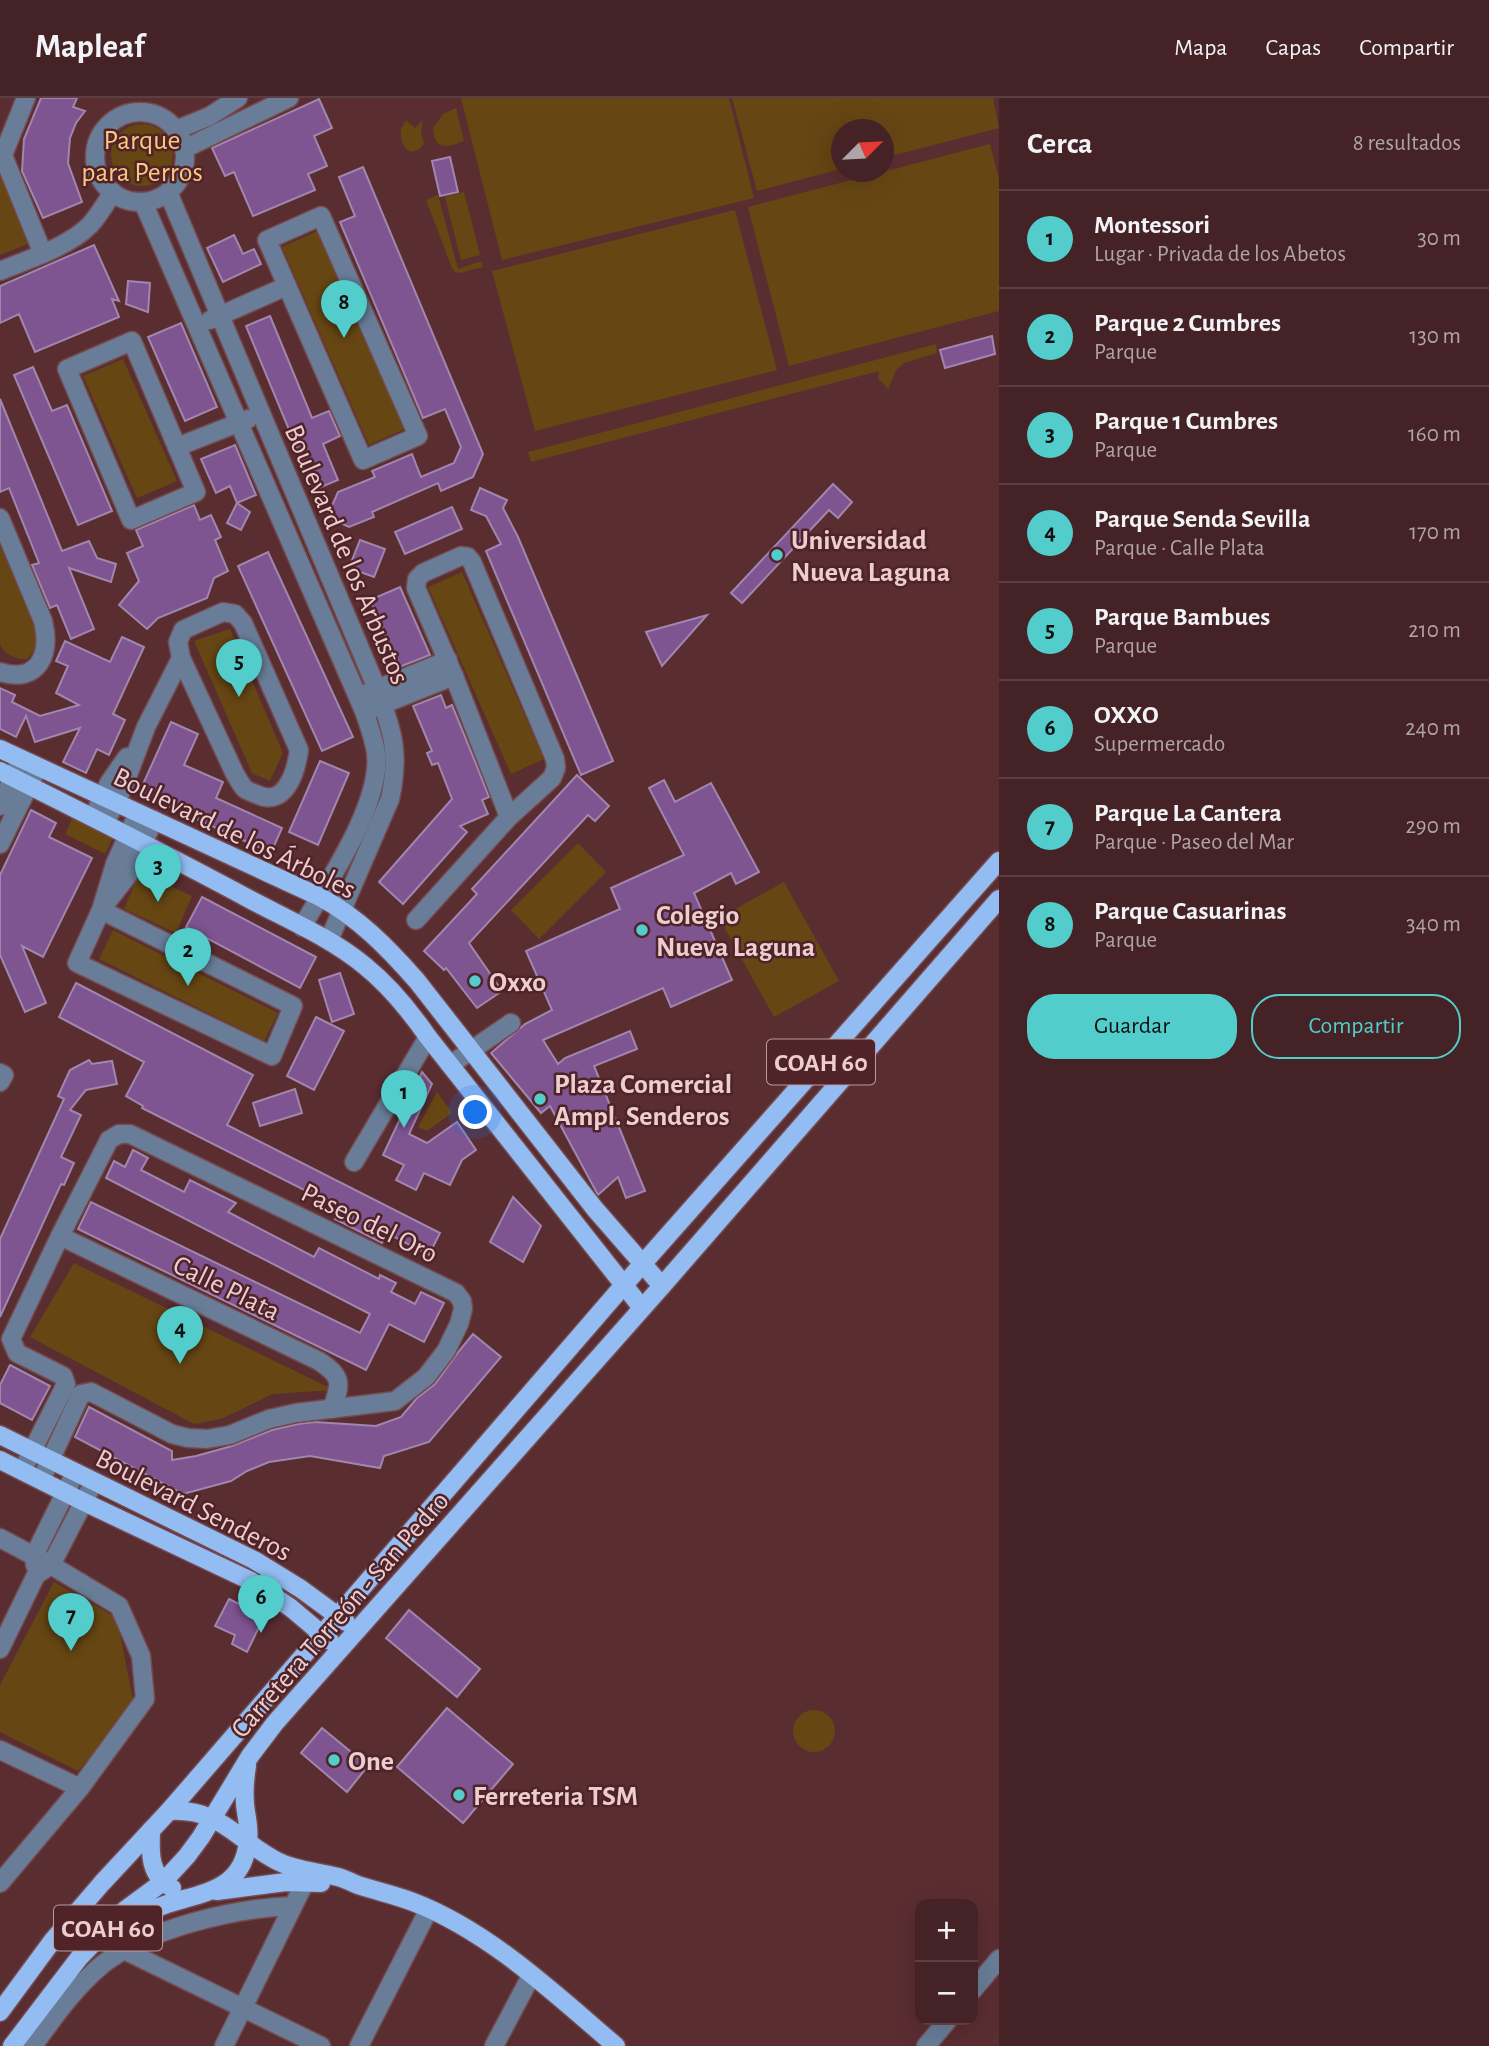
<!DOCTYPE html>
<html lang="es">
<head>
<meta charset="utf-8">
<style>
  body { margin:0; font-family:"Alegreya Sans",sans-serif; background:#4b2a2d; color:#f1f3f6 }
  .controls { position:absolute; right:21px; bottom:21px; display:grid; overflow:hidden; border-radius:14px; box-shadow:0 7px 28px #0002 }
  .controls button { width:63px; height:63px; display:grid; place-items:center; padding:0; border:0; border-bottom:2px solid #5c3f42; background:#442225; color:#f1f3f6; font:35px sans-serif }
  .compass { position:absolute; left:831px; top:21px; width:63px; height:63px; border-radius:50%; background:#442225; box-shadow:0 7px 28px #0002; rotate:66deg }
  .you { position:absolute; left:476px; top:1015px; width:24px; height:24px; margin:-18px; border:5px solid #fff; border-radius:50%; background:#1a73e8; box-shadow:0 0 0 10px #1a73e833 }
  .badge { display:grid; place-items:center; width:46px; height:46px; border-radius:50%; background:#52cdcc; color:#111; font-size:23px; font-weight:700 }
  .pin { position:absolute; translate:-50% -58px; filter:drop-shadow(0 2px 4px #0008) }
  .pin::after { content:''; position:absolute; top:37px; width:24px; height:21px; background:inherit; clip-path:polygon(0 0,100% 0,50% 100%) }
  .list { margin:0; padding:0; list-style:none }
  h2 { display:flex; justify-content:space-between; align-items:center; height:91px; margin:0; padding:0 28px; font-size:30px }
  h2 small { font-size:23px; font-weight:400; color:#afa4a7 }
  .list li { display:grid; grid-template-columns:46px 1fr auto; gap:21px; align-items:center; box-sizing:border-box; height:98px; padding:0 28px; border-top:2px solid #5c3f42 }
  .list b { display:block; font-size:26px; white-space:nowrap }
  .list p { margin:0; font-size:23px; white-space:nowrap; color:#afa4a7 }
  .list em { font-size:23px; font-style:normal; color:#afa4a7 }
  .actions { display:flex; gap:14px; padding:21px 28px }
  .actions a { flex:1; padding:16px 0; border:2px solid #52cdcc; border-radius:28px; text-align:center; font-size:24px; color:#52cdcc }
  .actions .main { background:#52cdcc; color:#111 }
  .map { position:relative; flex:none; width:999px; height:1948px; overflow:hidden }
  header { display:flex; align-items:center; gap:42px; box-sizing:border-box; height:98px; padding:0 35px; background:#442225; border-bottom:2px solid #5c3f42 }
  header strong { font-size:33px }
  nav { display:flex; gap:38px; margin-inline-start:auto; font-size:24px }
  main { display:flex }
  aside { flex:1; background:#442225 }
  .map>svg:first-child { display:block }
</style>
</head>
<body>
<header>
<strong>Mapleaf</strong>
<nav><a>Mapa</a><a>Capas</a><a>Compartir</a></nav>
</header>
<main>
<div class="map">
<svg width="999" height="1948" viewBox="0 0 999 1948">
  <rect width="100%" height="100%" fill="#5a2d31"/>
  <g fill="#664613">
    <path d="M461 0H729L754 100 502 162Z"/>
    <path d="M732 0H993L999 30 884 60V32H842L841 71 757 93Z"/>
    <path d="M456 10 464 43C448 49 434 54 433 30L443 16Z"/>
    <path d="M406 22 415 30 423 22 421 34 424 46C410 64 399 46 401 31Z"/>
    <circle cx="142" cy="57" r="31"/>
    <path d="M990 46 999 81V213L789 268 748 109Z"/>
    <path d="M0 72 30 145 0 157Z"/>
    <path d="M464 94 480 157 461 162 445 99Z"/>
    <path d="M438 97 458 171 481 163 483 169 459 175 455 174 452 170 426 102Z"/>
    <path d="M735 112 777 272 535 333 492 173Z"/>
    <path d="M318 133 405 331 369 347 282 149Z"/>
    <path d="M936 246 937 255 904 265 897 271 888 291 878 280 879 273 531 364 528 354Z"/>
    <path d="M123 261 177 383 137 400 83 278Z"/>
    <path d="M0 448 38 536 35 552 27 561C17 562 4 557 0 546Z"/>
    <path d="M462 474 544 661 511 676 428 489Z"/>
    <path d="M230 531 283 655 270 683 252 675 194 543Z"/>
    <path d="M73 719 113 739 105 756 65 736Z"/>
    <path d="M578 745 606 774 539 841 511 812Z"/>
    <path d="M140 774 192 798 176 835 124 811Z"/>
    <path d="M784 784 839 883 774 919 719 820Z"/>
    <path d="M113 832 278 915 264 943 99 861Z"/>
    <path d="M437 994 452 1015 427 1033 418 1029Z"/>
    <path d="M74 1165 334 1292 273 1296 221 1321 194 1326 30 1239Z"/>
    <path d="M54 1484 117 1520 134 1607 78 1673 0 1634V1587Z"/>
    <circle cx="814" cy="1633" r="21"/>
  </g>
  <g fill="#7e5491" stroke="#a186ae" stroke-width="2">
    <path d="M41 0H77L73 9 85 13 76 25 70 40 68 65 82 104 43 120 22 73 24 41Z"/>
    <path d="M319 1 332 30 314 38 327 68 308 76 315 92 253 118 234 74 225 78 212 50Z"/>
    <path d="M450 59 458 94 440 98 432 63Z"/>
    <path d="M363 69 483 356 473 379 441 393 438 385 372 414 374 419 349 429 327 419 338 394 375 379 372 373 412 356 421 379 454 365 461 349 445 311 423 320 340 124 355 118 339 79Z"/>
    <path d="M234 137 243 156 254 151 261 166 223 184 207 150Z"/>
    <path d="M94 147 119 203 112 201 119 219 35 254 19 216 0 225V188Z"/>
    <path d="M128 183 150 185 148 214 126 206Z"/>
    <path d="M270 218 312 320 329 313 340 338 323 346 338 382 314 392 246 228Z"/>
    <path d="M181 225 217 309 185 323 148 239Z"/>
    <path d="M992 238 995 256 945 270 940 252Z"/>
    <path d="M33 269 52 313 67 307 112 413 78 427 14 277Z"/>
    <path d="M0 301 62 453 89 443 97 460 116 466 111 484 69 470 94 531 71 541 57 507 50 510 32 467 39 465 9 390 0 394Z"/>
    <path d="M235 347 256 397 237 405 230 388 216 395 201 361Z"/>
    <path d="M833 386 852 404 838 420 829 412 742 505 731 495Z"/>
    <path d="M480 390 507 402 503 410 518 439 613 663 581 677 486 453 501 446 486 418 471 412Z"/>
    <path d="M237 405 250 414 241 432 227 425Z"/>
    <path d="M194 407 200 422 211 417 221 439 215 442 228 473 214 480 207 500 158 520 147 531 119 507 139 483 127 455 143 448 136 432Z"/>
    <path d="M452 409 462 431 405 456 395 434Z"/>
    <path d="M360 442 385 451 374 479 349 470Z"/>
    <path d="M268 454 353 639 322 653 238 468Z"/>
    <path d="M400 489 430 557 399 569 370 502Z"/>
    <path d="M707 517 662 568 646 534Z"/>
    <path d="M122 539 144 549 113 616 125 622 109 657 97 651 86 675 63 664 80 630 35 644 26 618 16 639 0 631V590L15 597 12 604 40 618 79 607 56 595 68 568 56 563 65 543 110 564Z"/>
    <path d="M441 597 446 610 452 607 476 666 489 699 482 702 488 716 460 728 467 734 403 806 379 784 452 701 438 665 432 667 427 655 432 653 413 608Z"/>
    <path d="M171 624 198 636 184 667 223 684 216 700 282 730 271 755 139 695Z"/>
    <path d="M320 663 349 675 318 747 289 734Z"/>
    <path d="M577 677 609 708 595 723 588 717 469 845 502 893 477 910 446 870 444 872 424 853 477 796 472 791Z"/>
    <path d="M664 682 675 704 711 685 759 774 736 786 731 775 694 795 732 882 671 909 663 890 543 942 558 966 565 960 630 933 637 951 594 968 645 1093 626 1100 618 1079 598 1097 550 1008 541 1015 491 955 525 926 552 912 526 853 620 811 611 790 684 757 649 690Z"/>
    <path d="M31 712 56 725 49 739 92 760 43 859 22 848 46 905 25 914 0 857V777Z"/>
    <path d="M202 799 316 859 300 890 186 829Z"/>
    <path d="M340 875 354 916 332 924 319 882Z"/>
    <path d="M76 885 253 977 227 1027 440 1135 429 1157 387 1135 382 1145 335 1121 340 1110 142 1010 143 1008 126 998 144 964 59 919Z"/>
    <path d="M316 919 344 933 314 992 287 978Z"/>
    <path d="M89 962 92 966 112 963 117 986 86 992 70 1012 81 1017 61 1059 74 1065 64 1087 61 1086 0 1219V1141L64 1001 58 998 70 972Z"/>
    <path d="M422 974 432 986 409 1036 427 1045 457 1024 476 1052 462 1062 450 1087 424 1075 416 1092 396 1082 404 1067 383 1057Z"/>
    <path d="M295 991 302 1015 260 1028 253 1005Z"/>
    <path d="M133 1052 148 1060 141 1072 184 1094 190 1082 236 1105 228 1114 314 1159 319 1150 379 1181 380 1177 396 1185 391 1194 415 1206 421 1194 444 1205 424 1244 389 1226 366 1272 78 1131 91 1104 360 1235 370 1216 106 1080 114 1063 125 1069Z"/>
    <path d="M513 1099 541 1128 523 1164 490 1144Z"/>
    <path d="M473 1236 501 1259 429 1344 384 1358 380 1370 310 1358 269 1364 247 1373 231 1383 183 1396 75 1339 89 1309 172 1353V1362L196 1358 232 1348 272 1332 298 1326 315 1324 376 1328 401 1319 417 1300 435 1286 459 1253Z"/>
    <path d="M10 1267 50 1288 32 1322 0 1305V1287Z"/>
    <path d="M229 1501 256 1514 261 1525 247 1554 232 1546 235 1537 215 1528Z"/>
    <path d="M409 1512 480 1571 457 1599 386 1540Z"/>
    <path d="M447 1610 513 1666 463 1725 397 1669Z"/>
    <path d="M322 1630 368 1668 347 1694 301 1655Z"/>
  </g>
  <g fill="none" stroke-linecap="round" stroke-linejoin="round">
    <defs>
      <g id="minor">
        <circle cx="140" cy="59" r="45"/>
        <path d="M176 32 210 18 238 0"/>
        <path d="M0 50 43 156"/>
        <path d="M184 51 289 0"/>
        <path d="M3 57 26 0"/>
        <path d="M168 94 377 591C393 634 400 655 390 701L329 842"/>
        <path d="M143 104 364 613C369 627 374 641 376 655 382 706 327 785 302 829"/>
        <path d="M321 118 418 338 363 362 267 142Z"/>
        <path d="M0 173C29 161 68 149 90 127 99 117 106 105 113 94"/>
        <path d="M210 222 287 188"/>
        <path d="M132 243 196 394 131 422 67 271Z"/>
        <path d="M177 349 248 321"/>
        <path d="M0 420 43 523C51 556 39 586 0 574"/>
        <path d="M223 514 235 516 243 525 299 652C296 674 285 711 256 696 255 696 246 692 245 691 241 687 238 681 235 676L181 560 178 544 183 532Z"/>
        <path d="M367 595 448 562"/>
        <path d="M374 610 454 578"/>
        <path d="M0 708 21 661"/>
        <path d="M93 719 109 685 127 659"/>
        <path d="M105 725 123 690 146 629 181 560"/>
        <path d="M0 746 38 669"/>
        <path d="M107 804 129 776 154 722"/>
        <path d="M101 812 293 908 272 958 77 865 101 812 115 766 138 715"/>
        <path d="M416 822 509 719 552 680 556 670 555 661 472 464 468 459 461 458 423 475 417 481 416 490 454 578 509 719"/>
        <path d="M450 967 511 925"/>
        <path d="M0 975 4 977 0 984"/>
        <path d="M354 1064 428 939"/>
        <path d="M60 1138 319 1263C343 1279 341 1285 332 1311"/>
        <path d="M22 1373 66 1286 63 1278 17 1255 11 1241 60 1138 109 1042 119 1036H130L456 1195 462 1203 463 1211 459 1226 446 1253 426 1279 395 1303 296 1315 269 1321 230 1337 207 1341 188 1340 172 1336 91 1294 81 1296 41 1382"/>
        <path d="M0 1440 51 1467 119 1508 141 1558 145 1601 80 1690 0 1785"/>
        <path d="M35 1467 34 1458 75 1375"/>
        <path d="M0 1551 36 1477 51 1467 94 1384"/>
        <path d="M0 1652 80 1690"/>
        <path d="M124 1852 321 1948"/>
        <path d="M973 1892 999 1861"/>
        <path d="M33 1948C54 1919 75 1889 103 1866 149 1830 235 1810 292 1808"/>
        <path d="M224 1948 305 1784"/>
        <path d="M359 1948 429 1811"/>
        <path d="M494 1948 531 1878"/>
        <path d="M926 1948 948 1922"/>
      </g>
      <g id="major">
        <path d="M0 651 320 799C359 820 388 850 417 883L595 1111 662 1188"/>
        <path d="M0 673C84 715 168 757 251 802 289 822 331 840 365 868 391 889 410 913 428 939L642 1210"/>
        <path d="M0 1337 254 1462 301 1491 346 1524"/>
        <path d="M0 1362 84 1404 251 1483 291 1510 330 1543"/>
        <path d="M169 1713C221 1710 236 1742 277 1763 296 1773 317 1773 338 1779 345 1781 351 1784 358 1787 376 1793 395 1797 413 1804 489 1833 555 1896 616 1948"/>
        <path d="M151 1732C150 1756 149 1777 172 1790"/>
        <path d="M217 1793 286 1784 321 1785"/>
        <path d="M117 1828C133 1820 150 1812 167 1806 205 1794 243 1792 248 1743 250 1730 246 1718 245 1706 244 1693 245 1680 247 1668"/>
        <path d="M0 1914 53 1842 102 1785 169 1713 623 1188 999 763"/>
        <path d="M12 1948 79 1860 125 1812 163 1784 187 1758 201 1739 250 1658 275 1625 662 1188 999 801"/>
      </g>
    </defs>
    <use href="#minor" stroke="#744a4e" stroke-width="21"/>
    <use href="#major" stroke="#744a4e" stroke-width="21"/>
    <use href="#minor" stroke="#697d98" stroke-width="18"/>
    <use href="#major" stroke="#93bcf2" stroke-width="18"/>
  </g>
  <g fill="#52cdcc" stroke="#4f2327" stroke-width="2.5">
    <circle cx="777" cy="457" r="7"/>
    <circle cx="642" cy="832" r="7"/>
    <circle cx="475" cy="883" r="7"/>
    <circle cx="540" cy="1001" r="7"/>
    <circle cx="334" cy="1662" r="7"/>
    <circle cx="459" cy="1697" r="7"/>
  </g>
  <g text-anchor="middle" stroke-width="5" stroke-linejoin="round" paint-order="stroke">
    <g fill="#4f2327" stroke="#bd9b9d" stroke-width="2">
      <rect x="767" y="941.5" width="108" height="45" rx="5"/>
      <rect x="54" y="1807.5" width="108" height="45" rx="5"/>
    </g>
    <g font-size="26" font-weight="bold" fill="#ecced0">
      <text x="821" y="973">COAH 60</text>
      <text x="108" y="1839">COAH 60</text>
    </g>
    <g font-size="28" fill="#fcc880" stroke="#4f2327">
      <text x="142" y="51">Parque<tspan x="142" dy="32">para Perros</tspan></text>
    </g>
    <g font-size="28" font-weight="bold" fill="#ecced0" stroke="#4f2327" text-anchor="start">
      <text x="791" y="451">Universidad<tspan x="791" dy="32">Nueva Laguna</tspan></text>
      <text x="656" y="826">Colegio<tspan x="656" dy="32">Nueva Laguna</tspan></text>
      <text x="489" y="893">Oxxo</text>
      <text x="554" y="995">Plaza Comercial<tspan x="554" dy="32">Ampl. Senderos</tspan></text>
      <text x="348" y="1672">One</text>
      <text x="473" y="1707">Ferreteria TSM</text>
    </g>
    <g font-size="28" fill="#ecced0" stroke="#4f2327">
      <text transform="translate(348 456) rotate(67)" y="10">Boulevard de los Arbustos</text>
      <text transform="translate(235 734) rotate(26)" y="10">Boulevard de los Árboles</text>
      <text transform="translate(370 1124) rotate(26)" y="10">Paseo del Oro</text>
      <text transform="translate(227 1189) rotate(26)" y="10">Calle Plata</text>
      <text transform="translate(194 1406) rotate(27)" y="10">Boulevard Senderos</text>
      <text transform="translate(339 1516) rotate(-49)" y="10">Carretera Torreón - San Pedro</text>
    </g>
  </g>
</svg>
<div class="controls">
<button>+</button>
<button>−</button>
</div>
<svg class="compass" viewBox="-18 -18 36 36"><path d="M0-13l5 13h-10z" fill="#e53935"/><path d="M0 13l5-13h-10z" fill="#afa4a7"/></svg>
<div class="you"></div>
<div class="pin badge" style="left:404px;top:1030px">1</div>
<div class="pin badge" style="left:188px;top:888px">2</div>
<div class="pin badge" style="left:158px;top:804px">3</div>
<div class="pin badge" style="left:180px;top:1266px">4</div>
<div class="pin badge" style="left:239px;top:599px">5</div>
<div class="pin badge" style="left:261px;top:1535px">6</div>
<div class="pin badge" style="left:71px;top:1553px">7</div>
<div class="pin badge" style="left:344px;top:240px">8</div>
</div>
<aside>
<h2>Cerca<small>8 resultados</small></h2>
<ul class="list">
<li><span class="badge">1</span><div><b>Montessori</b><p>Lugar · Privada de los Abetos</p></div><em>30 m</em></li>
<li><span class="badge">2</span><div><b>Parque 2 Cumbres</b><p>Parque</p></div><em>130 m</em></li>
<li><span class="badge">3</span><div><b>Parque 1 Cumbres</b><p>Parque</p></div><em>160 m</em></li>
<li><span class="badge">4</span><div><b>Parque Senda Sevilla</b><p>Parque · Calle Plata</p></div><em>170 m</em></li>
<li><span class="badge">5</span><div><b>Parque Bambues</b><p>Parque</p></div><em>210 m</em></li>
<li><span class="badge">6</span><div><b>OXXO</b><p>Supermercado</p></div><em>240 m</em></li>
<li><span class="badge">7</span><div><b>Parque La Cantera</b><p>Parque · Paseo del Mar</p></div><em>290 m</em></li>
<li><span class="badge">8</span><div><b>Parque Casuarinas</b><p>Parque</p></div><em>340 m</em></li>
</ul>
<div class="actions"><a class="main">Guardar</a><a>Compartir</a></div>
</aside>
</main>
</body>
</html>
